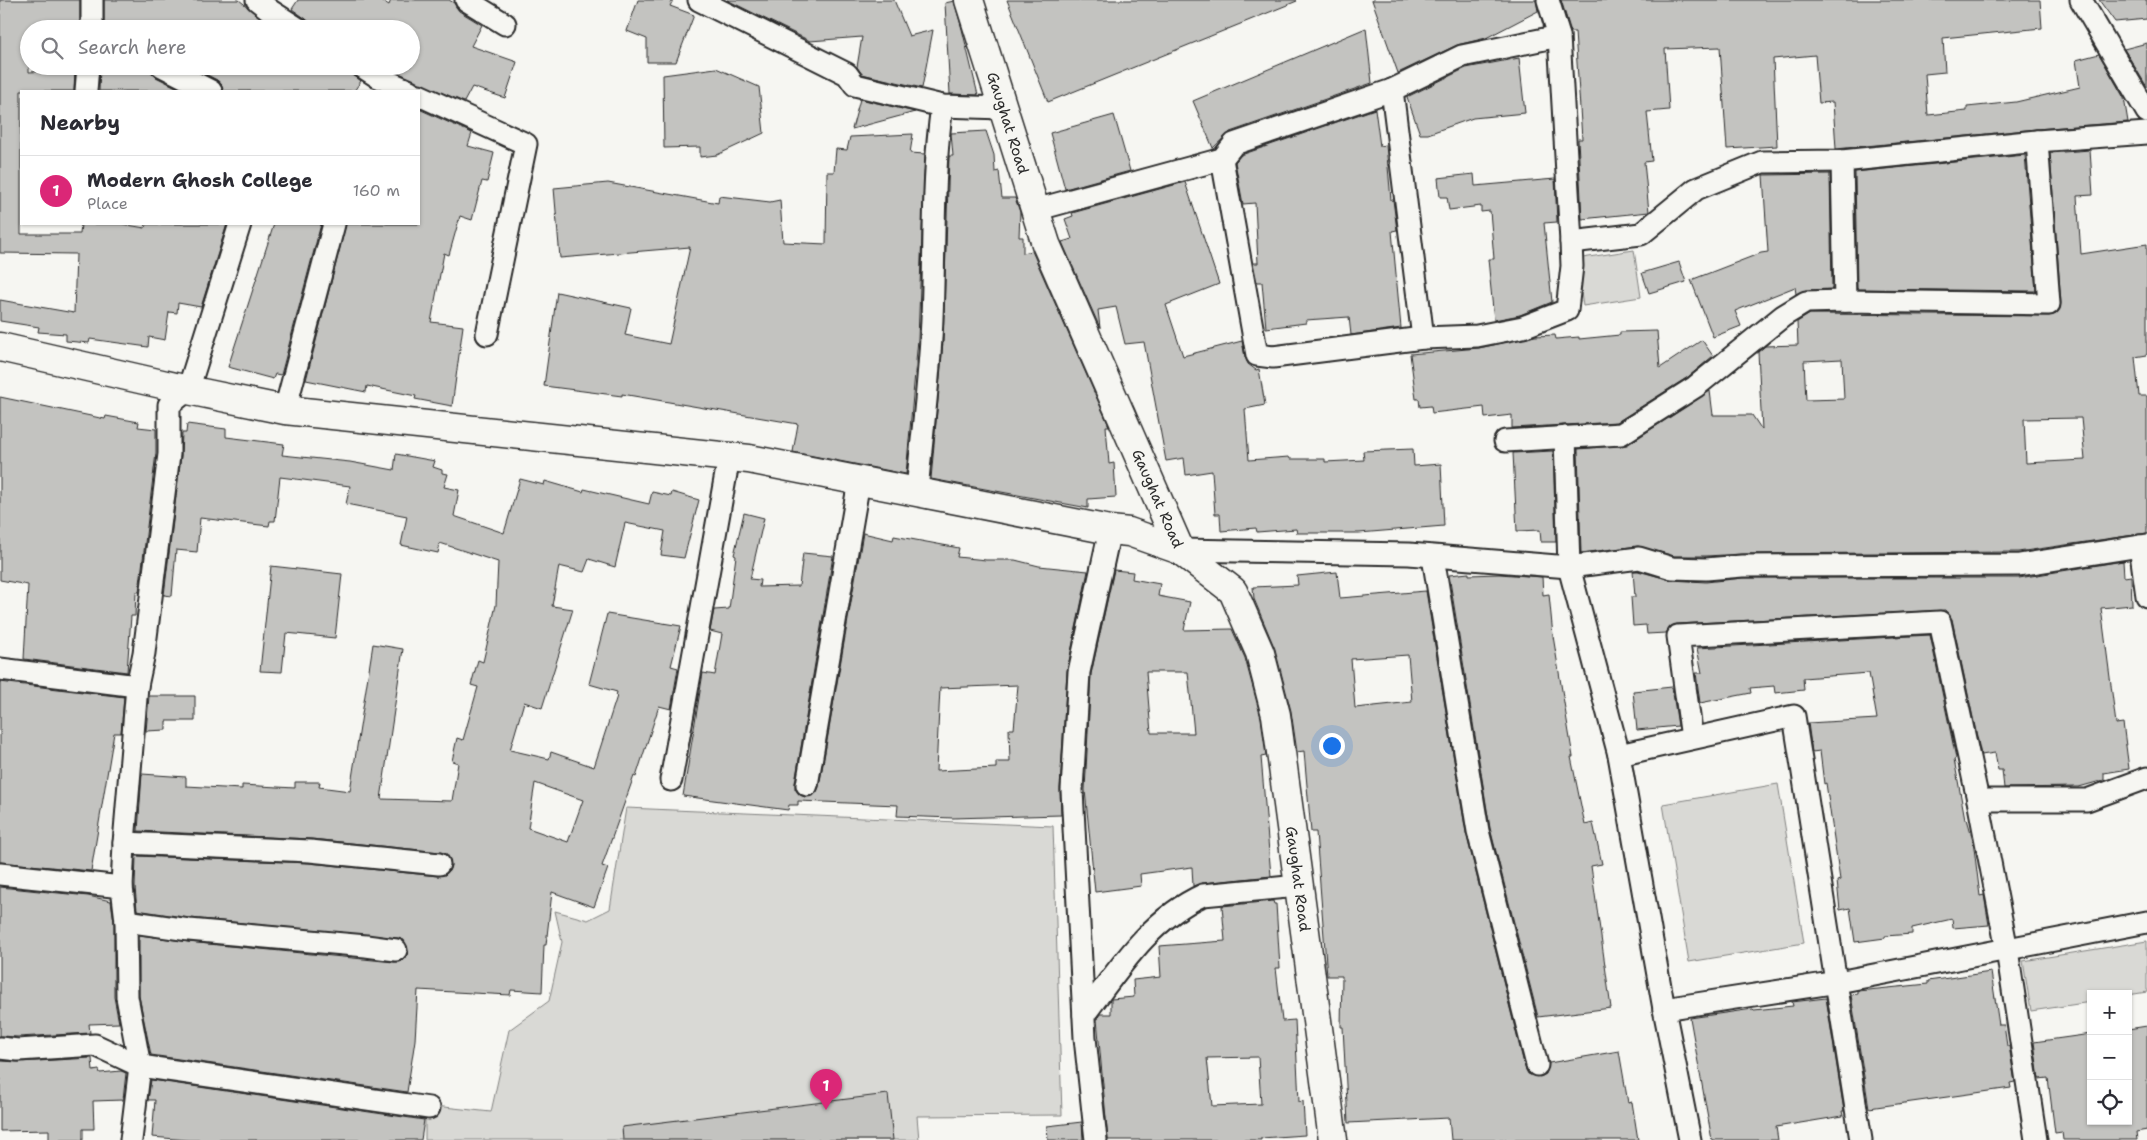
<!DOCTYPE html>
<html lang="en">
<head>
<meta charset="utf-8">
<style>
  body { margin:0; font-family:"Shantell Sans",sans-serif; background:#f7f7f7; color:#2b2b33 }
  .controls { position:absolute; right:15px; bottom:15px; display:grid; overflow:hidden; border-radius:0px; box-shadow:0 1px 4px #0004 }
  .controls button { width:45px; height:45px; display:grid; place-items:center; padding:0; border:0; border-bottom:1px solid #e1e1e2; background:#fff; color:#2b2b33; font:25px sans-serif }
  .you { position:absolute; left:1331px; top:745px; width:18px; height:18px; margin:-12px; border:4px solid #fff; border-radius:50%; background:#1a73e8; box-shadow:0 0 0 8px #1a73e833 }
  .badge { display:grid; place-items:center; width:32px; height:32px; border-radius:50%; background:#db2777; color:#fff; font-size:16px; font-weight:700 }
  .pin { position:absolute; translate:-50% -41px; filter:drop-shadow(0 1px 2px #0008) }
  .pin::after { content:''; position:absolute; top:26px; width:18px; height:15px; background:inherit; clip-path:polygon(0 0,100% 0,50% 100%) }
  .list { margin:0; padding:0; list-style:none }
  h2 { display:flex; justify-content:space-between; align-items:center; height:65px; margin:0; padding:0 20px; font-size:21px }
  h2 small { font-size:16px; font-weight:400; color:#7c7c81 }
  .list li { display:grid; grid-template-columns:32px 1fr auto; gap:15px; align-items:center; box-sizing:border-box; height:70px; padding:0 20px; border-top:1px solid #e1e1e2 }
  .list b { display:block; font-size:19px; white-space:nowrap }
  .list p { margin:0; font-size:16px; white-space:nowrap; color:#7c7c81 }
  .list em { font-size:16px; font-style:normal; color:#7c7c81 }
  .icon { flex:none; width:28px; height:28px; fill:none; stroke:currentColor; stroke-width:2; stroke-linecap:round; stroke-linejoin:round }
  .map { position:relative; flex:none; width:2147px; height:1140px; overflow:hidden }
  .search { position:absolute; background:#fff; box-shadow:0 1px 4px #0004; left:20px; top:20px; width:400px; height:55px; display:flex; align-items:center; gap:12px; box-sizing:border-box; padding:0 18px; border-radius:28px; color:#7c7c81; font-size:19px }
  .panel { position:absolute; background:#fff; box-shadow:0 1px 4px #0004; left:20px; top:90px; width:400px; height:135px; border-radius:0px }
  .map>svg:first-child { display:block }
</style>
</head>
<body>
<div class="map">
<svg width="2147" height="1140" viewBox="0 0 2147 1140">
  <rect width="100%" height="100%" fill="#f6f6f2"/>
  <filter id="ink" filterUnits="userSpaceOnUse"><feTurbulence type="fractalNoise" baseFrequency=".02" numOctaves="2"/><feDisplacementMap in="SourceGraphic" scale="10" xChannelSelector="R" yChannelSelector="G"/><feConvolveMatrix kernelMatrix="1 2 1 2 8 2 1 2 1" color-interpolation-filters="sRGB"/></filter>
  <g filter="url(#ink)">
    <g fill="#d9d9d5" stroke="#828280">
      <path d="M1634 250 1641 297 1583 306 1576 259Z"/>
      <path d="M1778 784 1804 943 1689 962 1663 804Z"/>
      <path d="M626 808 1053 826 1062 1115 917 1116 919 1140H425V1105L491 1112 509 1030 549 1001 562 942 555 911 588 920 610 909Z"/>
      <path d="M2147 941V992L2128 995V994H2091V1002L2031 1011 2023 961Z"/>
    </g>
    <g fill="#c3c3c0" stroke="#2b2b2b" fill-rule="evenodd">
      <path d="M0 0H80V28L29 29V72L75 70 74 91H21V234H80L81 224H122L145 228 146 224H227L201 307 178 303 177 313 169 312 165 340 149 337 148 347 90 339 89 343 66 341V334L38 332 39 327 0 321V300L74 313 76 254 0 253Z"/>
      <path d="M104 0H239L276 29 104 28Z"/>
      <path d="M298 0H381L389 5 391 0H449L454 3 459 11 482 25 471 46 517 62 505 98 472 87 464 102 419 83 385 66H411V29H311L306 19 292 9Z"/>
      <path d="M638 0H673L670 6 694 15 676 62H647V39L627 31Z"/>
      <path d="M727 0H894L909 36 933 30 922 88 862 74 857 67 862 37 810 41Z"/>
      <path d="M1007 0H1296L1297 1 1048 102Z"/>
      <path d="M1372 0H1536L1538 11 1486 38 1457 45 1398 73Z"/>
      <path d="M1561 0H2040L2042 28 1943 38 1945 72 1925 74 1928 115 1967 111V107L2016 102 2080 87 2076 60 2099 54 2124 98 2128 122 2036 129 1836 149 1833 102 1819 103 1815 55 1773 59 1777 146 1727 149 1720 47 1665 49 1669 110 1647 112 1652 161 1644 162 1649 212 1582 219 1578 139H1582L1575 32H1571Z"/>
      <path d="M2099 0H2147V19L2115 22Z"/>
      <path d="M954 1 962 29 978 95 950 94 945 3Z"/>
      <path d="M1366 28 1372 83 1230 132 1213 148 1193 101Z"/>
      <path d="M2147 43V87L2124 49Z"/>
      <path d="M1519 58 1525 113 1473 118 1428 134H1420L1407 97 1466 68Z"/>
      <path d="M100 66H150L151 72 156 77 184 91H99Z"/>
      <path d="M190 66H349L350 72 361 81 354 91H223L222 85 217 80Z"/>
      <path d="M716 68 759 87 764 133 717 155 700 157V147L664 148 663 75Z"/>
      <path d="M860 99 915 112 852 129Z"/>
      <path d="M419 109 472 133 468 146 494 153 487 182 482 181 472 220 460 216 449 255 444 253 431 322 463 326 452 406 415 399 416 396 367 386 366 392 306 380 346 224H419Z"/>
      <path d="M1375 109 1380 146 1386 145 1391 200H1393L1397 230 1392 231 1401 328 1351 335 1349 317 1306 320V323L1266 328 1262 282H1257L1253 263H1258L1255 203 1243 204 1235 162 1241 155Z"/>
      <path d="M1114 115 1130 171 1065 189 1050 133Z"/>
      <path d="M986 131 994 155 995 172 999 171 1002 198H1015L1020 212 1019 237H1023V253L1032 251 1109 426H1106L1109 464 1114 463 1116 497 1088 499V508L931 479 943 341 948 186 949 156H953L951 133Z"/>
      <path d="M913 134 910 153 925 154 918 339 906 474 793 452 798 424 622 394V396L544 386 557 292 631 308 625 335 669 344 690 247 560 258 554 188 608 183 718 203 719 196 770 202 780 200 783 242 826 244 827 172H834L836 149 847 150 850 137Z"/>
      <path d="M2090 150 2093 195 2077 196 2081 254 2147 244V355L2135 357 2139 396H2147V533L2018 552 1742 554 1706 556H1674L1638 546 1581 553 1578 449 1627 445 1710 391 1713 415H1752L1762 430 1758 352 1765 346 1798 345 1797 322 1810 314 2049 316 2056 314 2060 309 2061 303 2050 153ZM1842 359 1844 399 1806 400 1804 361ZM2081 418 2085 460 2026 463 2024 419Z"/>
      <path d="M2025 155 2036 291 1857 289 1855 172Z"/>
      <path d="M1474 174 1475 186 1555 179 1557 222 1544 223 1552 302 1520 315 1494 320 1488 259H1494L1490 211 1481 212V206L1449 210 1447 197H1440L1438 178Z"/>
      <path d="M1830 174 1832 289 1806 290 1796 294 1795 287 1735 311 1741 326 1713 337 1691 280 1761 253 1768 252 1763 175Z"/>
      <path d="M1185 182 1219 284 1166 305 1183 356 1242 341 1245 357 1248 364 1256 370 1259 369 1265 405 1245 409 1249 460 1289 457 1290 459H1325V462L1364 460 1363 451 1413 449 1414 466 1441 464 1444 526 1359 533H1297L1296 529 1257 532 1256 528 1221 531 1220 514H1215L1212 471 1186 475 1184 458 1166 461 1144 342 1125 344 1116 307 1098 310 1100 328 1062 242 1072 239 1065 219 1073 216 1072 213Z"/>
      <path d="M274 224H321L281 375 275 374 273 379 228 367Z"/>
      <path d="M1679 262 1686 282 1649 293 1642 273Z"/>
      <path d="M1657 331 1660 368 1702 340 1713 356 1688 377 1617 422 1512 428V415L1485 418 1484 407 1432 413 1431 406 1420 407 1419 399H1416L1410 354 1479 348 1535 336 1555 335 1556 339 1579 337V339L1620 335V332Z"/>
      <path d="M0 397 105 419 106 416 139 422 138 427 156 429V453L139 592H136L135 616H131L127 672 24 659 28 585 0 580Z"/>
      <path d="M187 424 226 429V437L284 444 282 455 350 462 394 470 396 454 435 461 433 467 442 470V473L448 474 444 487 459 490 454 516 504 533 520 479 544 485 545 481 583 492 584 489 649 504 652 492 671 496 672 492 699 500 684 558 661 555 665 531 625 523 615 567 589 559 584 572 559 566 552 606 573 609 542 708 524 702 510 750 549 759 551 752 594 767 617 696H616L617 692 589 684 607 614 681 626 671 666 678 668 671 709 659 706 636 777 634 776 602 866 608 868 594 907 552 892 546 945H544L542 992 511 990 510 995 418 990 415 1040 407 1092 151 1055 139 996V935L188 942 394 962H400L406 958 408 951 404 940 398 938 190 918 137 910 135 887 136 856 309 863 438 876 445 875 449 871 451 865 447 854 440 852 311 839 138 831 142 774 186 777V786L242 789V785L295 788V782H320L319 787 350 791 373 644 403 649 381 799 452 801 458 763 452 761 457 738 463 740 478 687 471 685 478 660 483 662 496 605 498 562 440 543 438 553 401 545 407 516 346 504 350 486 280 477 275 521H270L269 526 200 518 197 552 176 550 172 596 164 595 181 456 182 433H186ZM535 783 583 800 568 842 528 828Z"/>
      <path d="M1553 451 1556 542H1541L1540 530 1517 531 1513 453Z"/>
      <path d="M744 513 764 518 750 579 760 580 759 587 799 586 803 553 833 556 795 783V789L799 794 805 797 816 793 819 787 863 533 893 540 894 536 959 548 957 557 986 560H1015L1039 566 1088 571 1067 671 1060 789 1061 815 953 818 897 816 898 805 798 801V805H789L788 810 683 796 703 673 715 675 722 634 710 631 714 610 729 609 736 556 734 555ZM1018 685 1014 729H1009L1010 762H996V768L936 771 940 688Z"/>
      <path d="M2123 561 2124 577 2131 576 2132 605 2101 608 2116 724 2123 723 2129 769 2104 773V780L2079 787 2004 788 2002 770H1998L1995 753 1981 755 1952 619 1945 610 1677 624 1671 626 1666 633 1647 634 1646 625 1633 626 1631 597H1635L1633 571H1638L1671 580 1706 582 1743 578H2019Z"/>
      <path d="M271 566 342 574 335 638 286 633 282 672 260 671Z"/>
      <path d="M1114 570 1133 572 1132 579 1160 584 1158 596 1190 602 1184 630 1232 629 1245 658 1261 718 1266 756 1261 757 1271 876 1202 883 1193 886 1192 867 1140 874 1141 886 1095 892 1085 790 1091 674ZM1146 672H1188L1194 733H1151Z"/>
      <path d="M1337 572 1340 598 1426 591 1466 833 1525 1068 1528 1074 1540 1077 1546 1074 1549 1063 1619 1051 1628 1103 1632 1102 1638 1140H1451L1449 1118 1348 1123 1343 1027H1341L1342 976H1327L1316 832H1311L1304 751 1297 752 1291 711 1275 649 1254 599 1253 587 1298 585 1297 576ZM1408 655 1412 702 1355 708 1351 659Z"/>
      <path d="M1469 573V575L1499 574 1542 577 1543 595 1549 594 1553 636 1573 757H1571L1585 825 1593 823 1602 864 1591 866 1611 1008 1538 1017 1490 828 1449 575Z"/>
      <path d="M1930 635 1956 758 1954 759 1965 819H1967L1973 840 1980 896 1984 895 1989 925 1953 928 1952 919 1912 928V934L1885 936V938L1855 942 1850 908 1840 910 1837 881 1840 880 1826 783 1824 784 1820 751 1812 752 1808 723 1877 719 1869 673 1803 678 1804 690 1775 693 1774 686 1750 688 1751 693 1700 703 1696 673H1702L1697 648Z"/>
      <path d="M0 682 124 697 121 733H114L91 871 0 862Z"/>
      <path d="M1672 687 1678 726 1637 730 1633 691Z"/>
      <path d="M149 696H195V721H166V730L146 731Z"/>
      <path d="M0 887 88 896 111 901 114 922V997L119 1023 89 1024 90 1033 18 1037 0 1036Z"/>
      <path d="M1273 901 1274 904H1276L1280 968H1276L1282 1021 1295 1020 1299 1102 1303 1101 1305 1135 1261 1138V1140H1108L1097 1019 1100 1014H1111V999L1134 997 1133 980 1161 977 1159 946 1225 941 1222 906ZM1258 1057 1261 1104 1212 1106 1207 1058Z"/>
      <path d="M1991 972 1999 1025H2004L2007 1046H2009L2015 1082 2010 1083 2011 1088 1869 1108 1851 995 1858 994V991L1928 984V981Z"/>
      <path d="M1826 998 1844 1111H1842L1843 1116 1776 1127 1778 1140H1712L1690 1018 1753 1009 1754 1010 1793 1006 1792 1002Z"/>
      <path d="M2147 1026V1130L2136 1132 2137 1140H2063L2062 1132 2055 1133 2048 1078 2039 1079 2034 1042 2091 1034V1121H2128V1029Z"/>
      <path d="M92 1058 93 1071 99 1070 100 1073 121 1071 126 1073 123 1100 93 1101 94 1129H83V1140H49V1130L0 1131V1061L19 1062Z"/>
      <path d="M151 1080 424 1120 421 1140H188L152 1137 155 1100H148Z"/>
      <path d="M888 1094 893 1140H623L622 1127Z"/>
      <path d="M1082 1122 1083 1140H1048L1047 1126Z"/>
    </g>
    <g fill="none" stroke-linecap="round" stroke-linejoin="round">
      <defs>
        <g id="street">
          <path d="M92 0V29"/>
          <path d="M257 0 271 11 299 29"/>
          <path d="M466 0 505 24"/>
          <path d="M699 0 847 74 855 85 942 106 1002 108"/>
          <path d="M2081 0 2147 112"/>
          <path d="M162 66 211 91"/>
          <path d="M361 66 378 77 410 91"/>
          <path d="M1392 90 1423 338"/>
          <path d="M86 91 88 66"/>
          <path d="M419 95 526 144 487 334"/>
          <path d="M1222 159 1257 355 1273 357 1423 338 1477 336 1523 327 1567 310 1572 266 1571 242 1559 36 1548 0"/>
          <path d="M1842 161 1845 301"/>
          <path d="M1035 210 1222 159 1234 144 1392 90 1462 56 1559 36"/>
          <path d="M1571 242 1641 234 1696 189 1762 162 1842 161 2037 141 2147 133"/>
          <path d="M285 410 334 224"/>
          <path d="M1565 437 1569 567 1619 755 1664 1009 1690 1140"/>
          <path d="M1505 441 1621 434 1695 387 1783 316 1806 302 1845 301 2049 304 2037 141"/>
          <path d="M917 491C922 434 930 376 932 318 935 247 932 177 942 106"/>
          <path d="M2140 546 2147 596"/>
          <path d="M1180 550 1409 554 1569 567 1639 558 1672 568 1706 569 1742 566 2019 565 2147 545"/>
          <path d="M1433 557 1478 831 1537 1065"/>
          <path d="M0 669 137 686 144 653 169 454V405L188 390 240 224"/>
          <path d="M1692 738 1678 636 1940 622 1978 800 2007 950 2036 1140"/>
          <path d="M1619 755 1794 716 1861 1140"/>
          <path d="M671 780 729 457"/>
          <path d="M807 785 859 481"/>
          <path d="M1978 800H2087L2147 778"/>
          <path d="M124 843 310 851 439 864"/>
          <path d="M0 874 122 887"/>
          <path d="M126 921 189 930 366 946 396 950"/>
          <path d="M1664 1009 1838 982 2147 922"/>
          <path d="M1084 1015C1118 970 1150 919 1203 895L1298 886"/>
          <path d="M0 1048 18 1050 95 1045 140 1066 429 1108"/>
          <path d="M131 1140 140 1066 127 997 126 921 122 887 124 843 137 686"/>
          <path d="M1096 1140 1085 1038 1072 790 1079 672 1110 530"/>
        </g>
        <g id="secondary">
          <path id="s1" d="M969 0 1046 244 1180 550 1233 591 1260 653 1276 715 1333 1140"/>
          <path d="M0 347 188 390 285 410 749 459 1110 530 1129 532 1180 550"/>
        </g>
      </defs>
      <use href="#street" stroke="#2b2b2b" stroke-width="25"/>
      <use href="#secondary" stroke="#2b2b2b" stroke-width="31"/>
      <use href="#street" stroke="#f6f6f2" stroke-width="21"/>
      <use href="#secondary" stroke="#f6f6f2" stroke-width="28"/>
    </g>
  </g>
  <g text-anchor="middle" stroke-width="4" stroke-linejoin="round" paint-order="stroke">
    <g font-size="15" fill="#2b2b2b" stroke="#f6f6f2">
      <text dy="5" stroke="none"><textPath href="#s1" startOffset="129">Gaughat Road</textPath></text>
      <text dy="5" stroke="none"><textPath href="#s1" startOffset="534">Gaughat Road</textPath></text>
      <text dy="5" stroke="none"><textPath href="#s1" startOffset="954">Gaughat Road</textPath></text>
    </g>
  </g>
</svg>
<div class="controls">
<button>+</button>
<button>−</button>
<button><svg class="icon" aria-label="locate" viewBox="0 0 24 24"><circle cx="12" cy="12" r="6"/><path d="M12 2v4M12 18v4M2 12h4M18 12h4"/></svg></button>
</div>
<div class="you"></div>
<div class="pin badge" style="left:826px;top:1110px">1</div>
<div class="search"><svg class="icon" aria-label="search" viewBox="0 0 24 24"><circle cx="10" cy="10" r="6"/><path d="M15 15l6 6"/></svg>Search here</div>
<section class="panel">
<h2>Nearby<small></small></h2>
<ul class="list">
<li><span class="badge">1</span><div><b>Modern Ghosh College</b><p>Place</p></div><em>160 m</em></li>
</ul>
</section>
</div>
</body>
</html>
